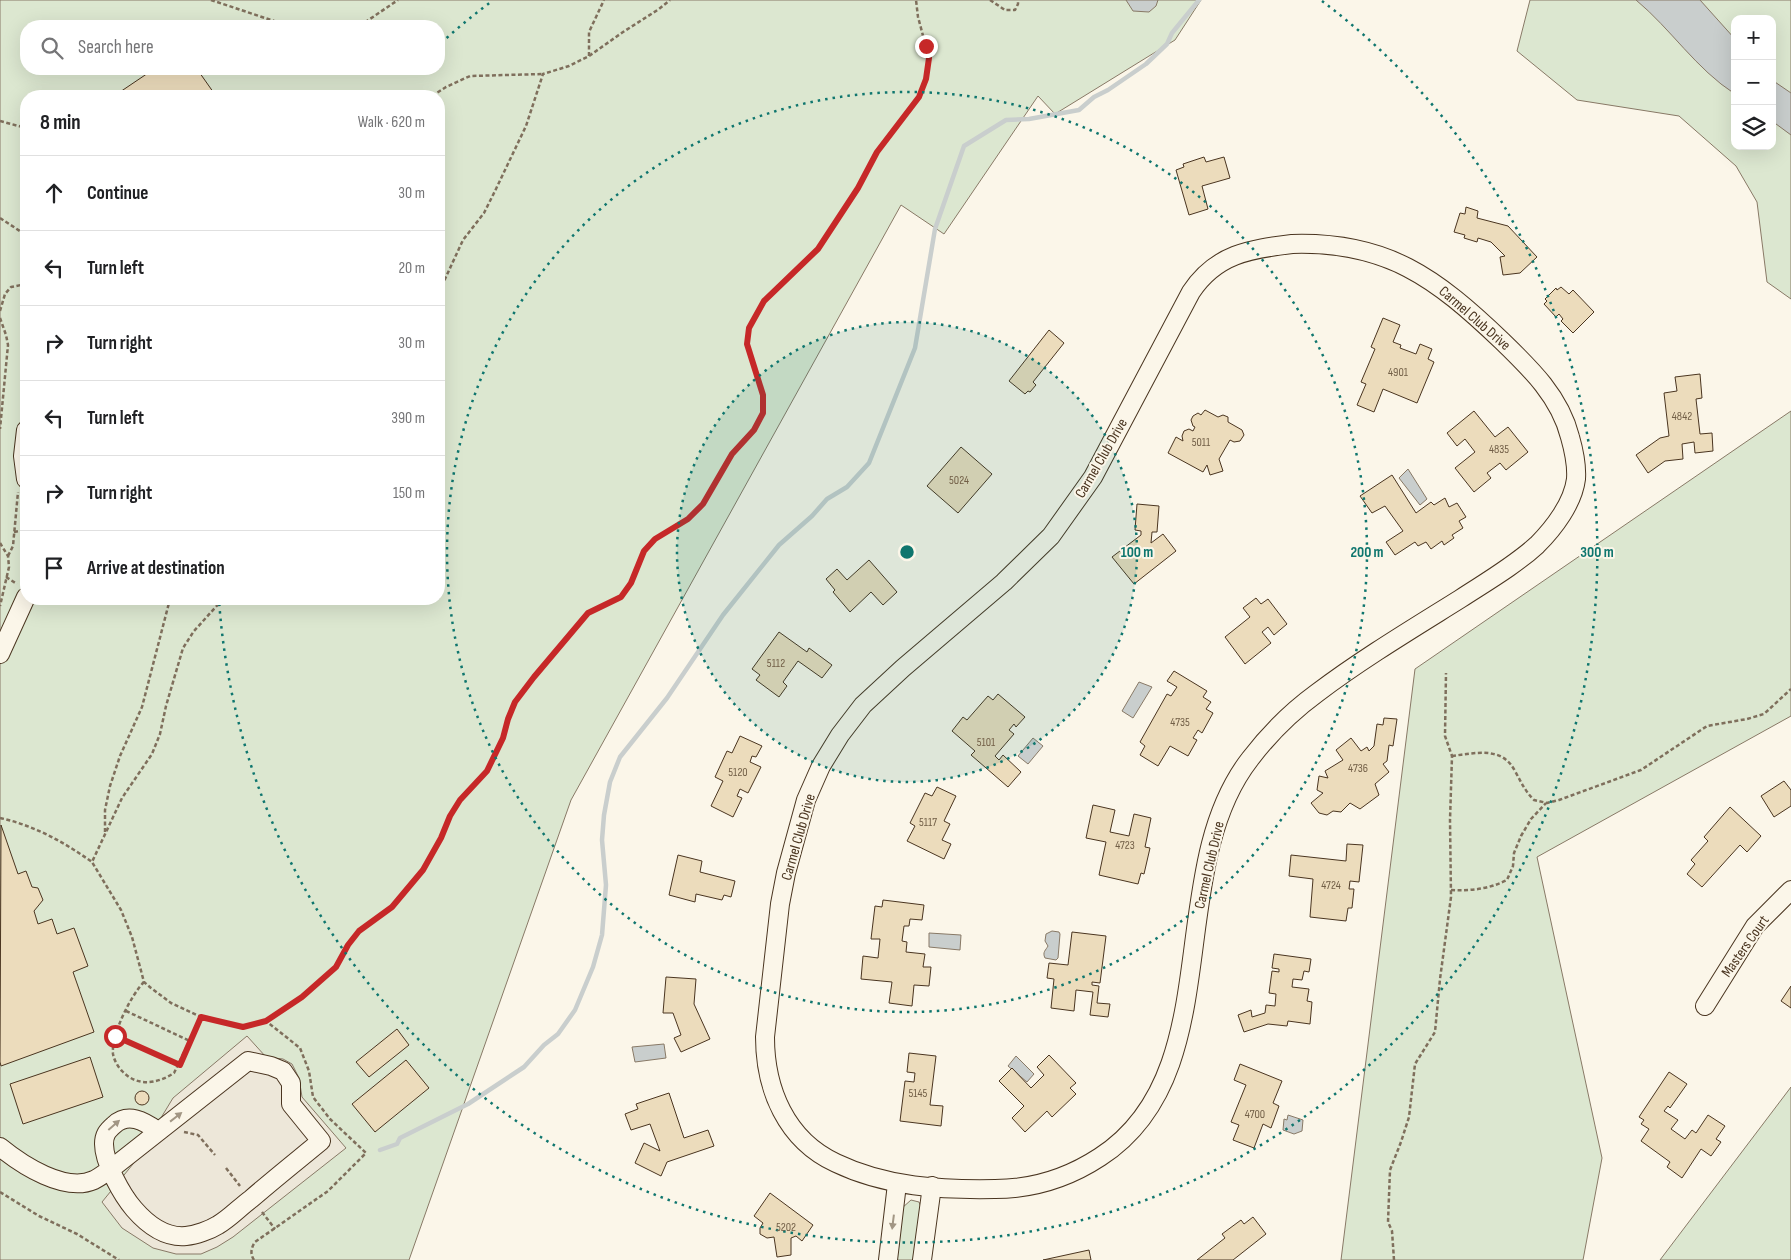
<!DOCTYPE html>
<html lang="en">
<head>
<meta charset="utf-8">
<style>
  body { margin:0; font-family:"Sofia Sans Condensed",sans-serif; background:#f6f6f6; color:#202124 }
  .controls { position:absolute; right:15px; top:15px; display:grid; overflow:hidden; border-radius:10px; box-shadow:0 5px 20px #0002 }
  .controls button { width:45px; height:45px; display:grid; place-items:center; padding:0; border:0; border-bottom:1px solid #e0e0e0; background:#fff; color:#202124; font:25px sans-serif }
  .stop { position:absolute; width:15px; height:15px; margin:-11px; border:4px solid #c62828; border-radius:50%; background:#fff }
  .stop.end { background:#c62828; border-color:#fff; box-shadow:0 1px 5px #0008 }
  .list { margin:0; padding:0; list-style:none }
  h2 { display:flex; justify-content:space-between; align-items:center; height:65px; margin:0; padding:0 20px; font-size:21px }
  h2 small { font-size:16px; font-weight:400; color:#757577 }
  .list li { display:grid; grid-template-columns:32px 1fr auto; gap:15px; align-items:center; box-sizing:border-box; height:75px; padding:0 20px; border-top:1px solid #e0e0e0 }
  .list b { display:block; font-size:19px; white-space:nowrap }
  .list em { font-size:16px; font-style:normal; color:#757577 }
  .icon { flex:none; width:28px; height:28px; fill:none; stroke:currentColor; stroke-width:2; stroke-linecap:round; stroke-linejoin:round }
  .map { position:relative; flex:none; width:1791px; height:1260px; overflow:hidden }
  .search { position:absolute; background:#fff; box-shadow:0 5px 20px #0002; left:20px; top:20px; width:425px; height:55px; display:flex; align-items:center; gap:12px; box-sizing:border-box; padding:0 18px; border-radius:20px; color:#757577; font-size:19px }
  .panel { position:absolute; background:#fff; box-shadow:0 5px 20px #0002; left:20px; top:90px; width:425px; height:515px; border-radius:20px }
  .map>svg:first-child { display:block }
</style>
</head>
<body>
<div class="map">
<svg width="1791" height="1260" viewBox="0 0 1791 1260">
  <rect width="100%" height="100%" fill="#fbf6e9"/>
  <g fill="#dce7d0" stroke="#887966" fill-rule="evenodd">
    <path d="M0 0H1201L1175 40 1055 114 1038 96 944 234 901 205 571 800 409 1260H0ZM26 26H439V69H26ZM26 96H439V599H26Z"/>
    <path d="M1530 0H1791V299L1767 282 1757 202 1736 166 1679 116 1577 100 1517 51ZM1735 19H1772V146H1735Z"/>
    <path d="M1791 411V716L1537 857 1602 1158 1583 1260H1341L1415 669Z"/>
    <path d="M1791 1087V1260H1660Z"/>
    <path d="M911 1200 919 1202 924 1214 918 1260H896L902 1208Z"/>
  </g>
  <path fill="#ede7d9" stroke="#887966" d="M247 1036 266 1057 283 1059 292 1064 299 1078 302 1097 346 1148 233 1237 217 1247 201 1254H176L153 1248 122 1228 102 1202 133 1164 173 1098Z"/>
  <g fill="#c9cecd" stroke="#887966">
    <path d="M1126 0H1158L1156 6 1149 12 1133 11Z"/>
    <path d="M1636 0H1700L1735 39V94C1696 69 1671 29 1636 0Z"/>
    <path d="M1772 80 1791 93V135L1772 121Z"/>
    <path d="M1408 469 1427 499 1420 505 1399 478Z"/>
    <path d="M1139 682 1152 687 1133 718 1122 711Z"/>
    <path d="M1033 738 1043 746 1028 764 1018 756Z"/>
    <path d="M1052 931 1059 932 1060 934 1058 958 1056 960 1045 958C1042 952 1046 950 1048 946L1045 941 1046 934Z"/>
    <path d="M929 933 961 935 960 950 929 947Z"/>
    <path d="M664 1044 666 1058 635 1062 632 1047Z"/>
    <path d="M1016 1056 1034 1074 1027 1082 1008 1066Z"/>
    <path d="M1288 1115 1303 1120 1302 1131 1294 1134 1283 1130 1284 1119 1287 1120Z"/>
  </g>
  <g fill="none" stroke-linecap="round" stroke-linejoin="round">
    <path stroke="#c9cecd" stroke-width="4.5" d="M380 1150 397 1144 400 1138 468 1104 524 1067 544 1045 558 1034 575 1010 593 967 602 935 606 885 602 840 604 815 610 782 620 757 667 698 723 615 779 545 812 516 827 499 847 487 869 463 915 348 935 229 964 146 1006 120 1029 119 1079 110 1094 97 1108 90 1146 64 1167 44 1172 33 1199 0"/>
  </g>
  <g fill="#ecdcbc" stroke="#4a3520">
    <path d="M154 69H197L216 96H118L117 94Z"/>
    <path d="M1204 157 1206 162 1224 157 1230 178 1202 186 1208 209 1189 215 1176 170 1184 167 1183 164Z"/>
    <path d="M1466 207 1478 211 1477 218 1508 226 1537 257 1520 273 1503 275 1500 257 1505 256 1491 242 1478 238 1477 242 1464 238 1465 235 1454 232 1460 213 1465 214Z"/>
    <path d="M1561 287 1569 294 1573 290 1594 312 1573 333 1561 321 1563 319 1559 314 1556 317 1544 304 1547 301 1545 299 1556 288 1557 290Z"/>
    <path d="M1383 318 1400 325 1393 342 1401 345 1400 348 1416 354 1420 344 1432 349 1428 359 1434 362 1417 403 1383 389 1374 412 1357 405 1366 384 1361 382 1375 349 1371 347Z"/>
    <path d="M1049 330 1064 343 1033 382 1036 385 1030 392 1028 391 1025 394 1009 381Z"/>
    <path d="M1700 374 1702 398 1696 399 1700 434 1712 433 1713 451 1695 453 1694 442 1682 444 1683 459 1665 461 1648 473 1636 455 1660 438 1669 436 1664 393 1677 391 1675 377Z"/>
    <path d="M1205 410 1218 417 1223 415 1228 417V422L1242 430 1244 435 1240 441 1234 442 1230 440 1219 459 1223 471 1210 475 1207 465 1203 472 1168 453 1176 437 1183 441 1182 436 1184 431 1189 429 1193 431 1195 427 1193 426 1191 420 1193 416 1198 413 1201 415Z"/>
    <path d="M1474 411 1495 437 1508 427 1528 452 1506 470 1500 463 1487 473 1491 478 1474 492 1455 468 1475 452 1465 439 1457 446 1447 433Z"/>
    <path d="M961 447 992 474 958 513 927 486Z"/>
    <path d="M1392 475 1416 513 1431 502 1434 505 1445 498 1449 507 1457 503 1466 517 1459 521 1463 528 1452 535 1454 538 1444 545 1442 541 1431 549 1426 542 1418 546 1415 542 1395 555 1386 542 1403 531 1385 506 1372 513 1360 496Z"/>
    <path d="M1137 504 1159 506 1157 532H1152L1151 543 1163 534 1176 551 1134 584 1112 557 1141 535V531L1135 530Z"/>
    <path d="M869 560 897 592 883 605 871 592 850 612 833 592 835 590 826 579 837 569 847 580Z"/>
    <path d="M1256 598 1261 604 1268 599 1287 624 1274 635 1268 627 1262 632 1271 643 1245 664 1225 637 1250 617 1243 608Z"/>
    <path d="M779 632 807 652 809 648 832 665 822 678 798 661 783 682 787 686 779 697 756 680 760 675 752 669Z"/>
    <path d="M1174 671 1207 691 1203 697 1211 702 1206 709 1213 713 1202 733 1198 730 1193 738 1197 740 1188 756 1170 746 1158 766 1140 755 1145 746 1140 742 1167 694 1171 696 1177 687 1167 681Z"/>
    <path d="M998 694 1025 717 1016 727 1014 724 1009 730 1014 734 995 756 999 760 1003 755 1021 772 1008 787 971 755 975 751 952 731 963 717 967 720 988 696 993 700Z"/>
    <path d="M1384 718 1397 719 1393 746 1389 745 1387 761 1383 764 1389 772 1375 784 1379 795 1360 809 1350 803 1341 812 1333 811 1327 815 1319 813 1311 803 1323 793 1317 790 1319 776 1328 778 1325 771 1343 760 1336 750 1351 738 1361 751 1367 747 1369 751 1374 746 1377 724 1383 725Z"/>
    <path d="M740 736 762 746 756 757 752 756 750 762 761 767 748 793 740 789 737 796 742 798 733 817 711 806 723 781 715 777 727 751 732 753Z"/>
    <path d="M1784 781 1791 790V806L1774 817 1761 796Z"/>
    <path d="M937 787 956 796 944 821 950 824 942 840 951 844 944 859 907 841 915 826 910 823 925 793 932 796Z"/>
    <path d="M1093 805 1115 810 1110 832 1129 836 1134 814 1151 818 1145 847 1150 848 1144 874 1141 873 1138 884 1099 875 1106 842 1086 838Z"/>
    <path d="M1730 807 1761 836 1747 852 1740 845 1702 887 1687 874 1695 864 1691 860 1708 841 1704 837Z"/>
    <path d="M1 825 18 874 26 871 32 887 38 888 43 900 34 911 38 924 52 919 57 934 74 928 88 966 73 972 94 1032 1 1066 0 1062Z"/>
    <path d="M1347 844 1363 845 1359 882 1350 881 1349 889H1354L1352 908H1348L1346 921 1310 917 1313 879 1289 876 1291 855 1346 861Z"/>
    <path d="M678 855 702 861 700 872 735 881 731 897 724 895 722 900 696 894 695 902 669 895Z"/>
    <path d="M883 900 924 905 922 920 910 919 909 926H904L902 941 907 942 906 952 925 954 923 967H931L929 986 914 985 912 1006 889 1003 892 982 861 979 863 956 878 958 880 939H871L875 906 882 907Z"/>
    <path d="M1072 932 1106 936 1100 983 1092 982V985L1099 986 1097 1003 1110 1004 1108 1017 1090 1015 1093 992 1076 990 1074 1011 1051 1008 1054 979 1047 978 1049 963 1068 965Z"/>
    <path d="M1274 954 1311 959 1309 972 1304 971 1302 980 1293 979 1292 987 1309 989 1307 1001 1312 1002 1310 1024 1288 1021 1287 1026 1268 1024 1244 1032 1238 1015 1251 1010 1252 1017 1265 1013 1266 1005 1275 1006 1276 994 1269 993 1272 971 1279 972V969L1272 968Z"/>
    <path d="M666 977 696 979 694 1004 710 1039 681 1052 674 1038 681 1035 673 1013H663Z"/>
    <path d="M1791 986V1008L1781 1001Z"/>
    <path d="M397 1029 409 1045 369 1077 356 1062Z"/>
    <path d="M909 1053 936 1056 930 1105 943 1106 941 1126 900 1121 905 1081 914 1082 915 1073 907 1072Z"/>
    <path d="M1049 1055 1076 1083 1070 1088 1076 1094 1052 1117 1047 1111 1025 1132 1012 1118 1024 1106 999 1081 1012 1068 1031 1088 1044 1075 1037 1067Z"/>
    <path d="M90 1057 103 1097 23 1124 10 1084Z"/>
    <path d="M406 1060 429 1088 375 1132 352 1104Z"/>
    <path d="M1240 1064 1282 1081 1273 1103 1279 1106 1271 1128 1263 1124 1254 1148 1233 1140 1239 1125 1231 1122 1246 1085 1234 1080Z"/>
    <path d="M1669 1072 1687 1084 1670 1108 1668 1106 1664 1111 1678 1120 1671 1129 1685 1139 1692 1130 1696 1133 1708 1115 1725 1126 1716 1139 1721 1142 1711 1156 1701 1149 1682 1178 1667 1167 1670 1162 1641 1141 1649 1129 1641 1124 1644 1120 1639 1117Z"/>
    <circle cx="142" cy="1098" r="7"/>
    <path d="M669 1093 684 1138 708 1130 714 1146 667 1162 661 1176 635 1163 644 1143 660 1151 650 1124 631 1130 625 1114 638 1109 636 1104Z"/>
    <path d="M770 1193 813 1225 802 1241 796 1236 791 1238V1255L777 1257 774 1237 767 1238 760 1234V1228L763 1223 754 1216Z"/>
    <path d="M1253 1217 1266 1234 1233 1260H1197L1225 1238 1222 1234 1241 1220 1244 1224Z"/>
    <path d="M1089 1250 1091 1260H1043Z"/>
  </g>
  <g fill="none" stroke-linecap="round" stroke-linejoin="round">
    <defs>
      <g id="minor">
        <path d="M1292 244C1387 241 1436 278 1502 341 1531 369 1560 397 1570 437 1574 451 1577 465 1576 479 1573 503 1554 528 1537 545 1514 566 1486 582 1460 599 1412 629 1362 659 1317 693 1291 712 1269 734 1250 759 1162 872 1230 1073 1100 1157 1068 1178 1033 1189 995 1189 941 1190 886 1187 836 1163 786 1140 765 1089 765 1037L780 904 786 873 806 800 821 766 840 735 863 705 903 668 1004 582 1051 536 1093 477 1191 292C1216 254 1250 249 1292 244Z"/>
        <path d="M26 430 23 456 26 479"/>
        <path d="M0 654 26 597"/>
        <path d="M1705 1006 1755 926 1791 890"/>
        <path d="M0 1147C22 1165 65 1193 94 1180 100 1177 105 1173 111 1169L248 1061 271 1066 283 1071 291 1083V1104L321 1141C298 1160 274 1179 251 1199 240 1207 230 1218 218 1225 210 1230 196 1235 186 1236 165 1238 147 1224 134 1209 122 1195 104 1163 104 1144 104 1135 107 1131 114 1125 128 1112 144 1121 158 1131"/>
        <path d="M888 1260 897 1184"/>
        <path d="M922 1260 932 1186"/>
      </g>
    </defs>
    <use href="#minor" stroke="#4a3520" stroke-width="20"/>
    <g stroke="#7f6f5c" stroke-width="2.5" stroke-dasharray="4 2.5" stroke-linecap="butt">
      <path d="M211 0 280 23 301 26"/>
      <path d="M990 0 1005 10H1015L1018 4V0"/>
      <path d="M346 26 364 23 398 0"/>
      <path d="M589 56V32L604 0"/>
      <path d="M432 96 446 87 470 76 543 74"/>
      <path d="M0 121 26 128"/>
      <path d="M26 186V205"/>
      <path d="M0 218 26 235"/>
      <path d="M439 292 463 240 484 213 495 191 526 126 543 74 569 66 589 56 623 32 659 9 670 0"/>
      <path d="M0 311 5 294 11 287 26 284"/>
      <path d="M0 318 6 335 8 345 0 429"/>
      <path d="M26 355 24 364 26 383"/>
      <path d="M14 532 26 530"/>
      <path d="M0 543 8 556 9 567 0 606"/>
      <path d="M8 556 13 546 18 492"/>
      <path d="M6 577 17 584"/>
      <path d="M223 599 194 631 183 648 166 706 160 734 152 754 122 798 92 862 121 910 132 937 144 982 151 988 171 1003 201 1017 243 1027 266 1021 302 997 337 967 348 945 359 931 392 907 423 871 441 838 450 815 460 800 487 771 503 738 508 719 515 702 534 677 588 613 621 597 631 583 644 551 655 539 688 519 703 504 732 454 754 430 763 413V395L747 344 749 328 764 301 818 249 858 188 877 152 919 97 926 79 929 58 918 17 916 0"/>
      <path d="M1452 756C1476 753 1502 746 1515 771 1521 782 1525 791 1534 800L1547 803 1559 800 1641 770 1707 726 1747 719 1764 714 1791 689"/>
      <path d="M0 818C33 825 64 842 92 862"/>
      <path d="M105 832V810L110 786 120 756 142 707 170 599"/>
      <path d="M1451 890C1471 891 1489 889 1507 880L1513 866 1514 853 1521 836 1531 819 1546 803"/>
      <path d="M144 982C131 995 111 1035 113 1054 114 1060 118 1067 122 1071 137 1087 157 1084 174 1073L201 1017"/>
      <path d="M126 1011 190 1041"/>
      <path d="M115 1036 179 1065"/>
      <path d="M184 1132 198 1135 215 1155"/>
      <path d="M226 1168 240 1186"/>
      <path d="M0 1192 39 1216 77 1234 119 1260"/>
      <path d="M262 1212 275 1229"/>
      <path d="M254 1260C250 1254 251 1248 255 1242L328 1191 366 1153 330 1119 313 1097 309 1071 300 1048 266 1021"/>
      <path d="M1394 1260 1392 1231 1388 1222 1390 1170 1401 1142 1409 1117 1415 1064 1435 1032 1440 979 1451 897 1450 820 1452 756 1445 736 1446 673"/>
    </g>
    <use href="#minor" stroke="#fbf6e9" stroke-width="18"/>
  </g>
  <defs><path id="oneway-solid" d="M-6-.8H1V-3.2L6.5 0L1 3.2V.8H-6Z" transform="scale(1.25)"/></defs>
  <g fill="#a29684">
    <use href="#oneway-solid" transform="translate(176 1117) rotate(-38)"/>
    <use href="#oneway-solid" transform="translate(114 1125) rotate(-41)"/>
    <use href="#oneway-solid" transform="translate(893 1222) rotate(97)"/>
  </g>
  <g fill="none" stroke-linecap="round" stroke-linejoin="round">
    <path stroke="#c62828" stroke-width="6" d="M115 1036 180 1065 201 1017 243 1027 266 1021 302 997 336 967 348 945 359 931 392 907 423 870 441 838 450 816 460 800 487 771 503 738 508 719 515 702 534 677 588 613 621 597 631 583 644 551 655 539 688 519 703 504 732 454 754 430 763 413V395L747 344 749 328 764 301 818 249 858 188 877 152 919 97 926 79 929 58 926 46"/>
  </g>
  <circle cx="907" cy="552" r="230" fill="#0f766e" fill-opacity=".12"/>
  <g fill="none" stroke="#0f766e" stroke-width="2.5" stroke-dasharray="2.5 5">
    <circle cx="907" cy="552" r="230"/>
    <circle cx="907" cy="552" r="460"/>
    <path d="M441 43A690 690 0 0 1 492 1M1322 1A690 690 0 1 1 219 600"/>
  </g>
  <g text-anchor="middle" stroke-width="4" stroke-linejoin="round" paint-order="stroke">
    <g font-size="12" fill="#725f47">
      <text x="1398" y="376">4901</text>
      <text x="1682" y="420">4842</text>
      <text x="1201" y="446">5011</text>
      <text x="1499" y="453">4835</text>
      <text x="959" y="484">5024</text>
      <text x="776" y="667">5112</text>
      <text x="1180" y="726">4735</text>
      <text x="986" y="746">5101</text>
      <text x="1358" y="772">4736</text>
      <text x="738" y="776">5120</text>
      <text x="928" y="826">5117</text>
      <text x="1125" y="849">4723</text>
      <text x="1331" y="889">4724</text>
      <text x="918" y="1097">5145</text>
      <text x="1255" y="1118">4700</text>
      <text x="786" y="1231">5202</text>
    </g>
    <g font-size="15" fill="#4a3520" stroke="#fbf6e9">
      <text transform="translate(1475 318) rotate(41)" y="5">Carmel Club Drive</text>
      <text transform="translate(1101 458) rotate(-60)" y="5">Carmel Club Drive</text>
      <text transform="translate(798 837) rotate(-74)" y="5">Carmel Club Drive</text>
      <text transform="translate(1209 865) rotate(-77)" y="5">Carmel Club Drive</text>
      <text transform="translate(1745 946) rotate(-55)" y="5">Masters Court</text>
    </g>
  </g>
  <circle cx="907" cy="552" r="8" fill="#0f766e" stroke="#fbf6e9" stroke-width="2.5"/>
  <g font-size="15" text-anchor="middle" font-weight="bold" fill="#0f766e" stroke="#fbf6e9" stroke-width="4" stroke-linejoin="round" paint-order="stroke">
    <text x="1137" y="557">100 m</text>
    <text x="1367" y="557">200 m</text>
    <text x="1597" y="557">300 m</text>
  </g>
</svg>
<div class="controls">
<button>+</button>
<button>−</button>
<button><svg class="icon" aria-label="layers" viewBox="0 0 24 24"><path d="M12 4l9 5-9 5-9-5zM3 14l9 5 9-5"/></svg></button>
</div>
<div class="stop" style="left:115px;top:1036px"></div>
<div class="stop end" style="left:926px;top:46px"></div>
<div class="search"><svg class="icon" aria-label="search" viewBox="0 0 24 24"><circle cx="10" cy="10" r="6"/><path d="M15 15l6 6"/></svg>Search here</div>
<section class="panel">
<h2>8 min<small>Walk · 620 m</small></h2>
<ul class="list">
<li><svg class="icon" aria-label="ahead" viewBox="0 0 24 24"><path d="M12 20V5M6 11l6-6 6 6"/></svg><div><b>Continue</b></div><em>30 m</em></li>
<li><svg class="icon" aria-label="left" viewBox="0 0 24 24"><path d="M17 20v-9H6M10 6l-5 5 5 5"/></svg><div><b>Turn left</b></div><em>20 m</em></li>
<li><svg class="icon" aria-label="right" viewBox="0 0 24 24"><path d="M7 20v-9h11M14 6l5 5-5 5"/></svg><div><b>Turn right</b></div><em>30 m</em></li>
<li><svg class="icon" aria-label="left" viewBox="0 0 24 24"><path d="M17 20v-9H6M10 6l-5 5 5 5"/></svg><div><b>Turn left</b></div><em>390 m</em></li>
<li><svg class="icon" aria-label="right" viewBox="0 0 24 24"><path d="M7 20v-9h11M14 6l5 5-5 5"/></svg><div><b>Turn right</b></div><em>150 m</em></li>
<li><svg class="icon" aria-label="arrive" viewBox="0 0 24 24"><path d="M6 21V4h12l-3 4 3 4H6"/></svg><div><b>Arrive at destination</b></div></li>
</ul>
</section>
</div>
</body>
</html>
